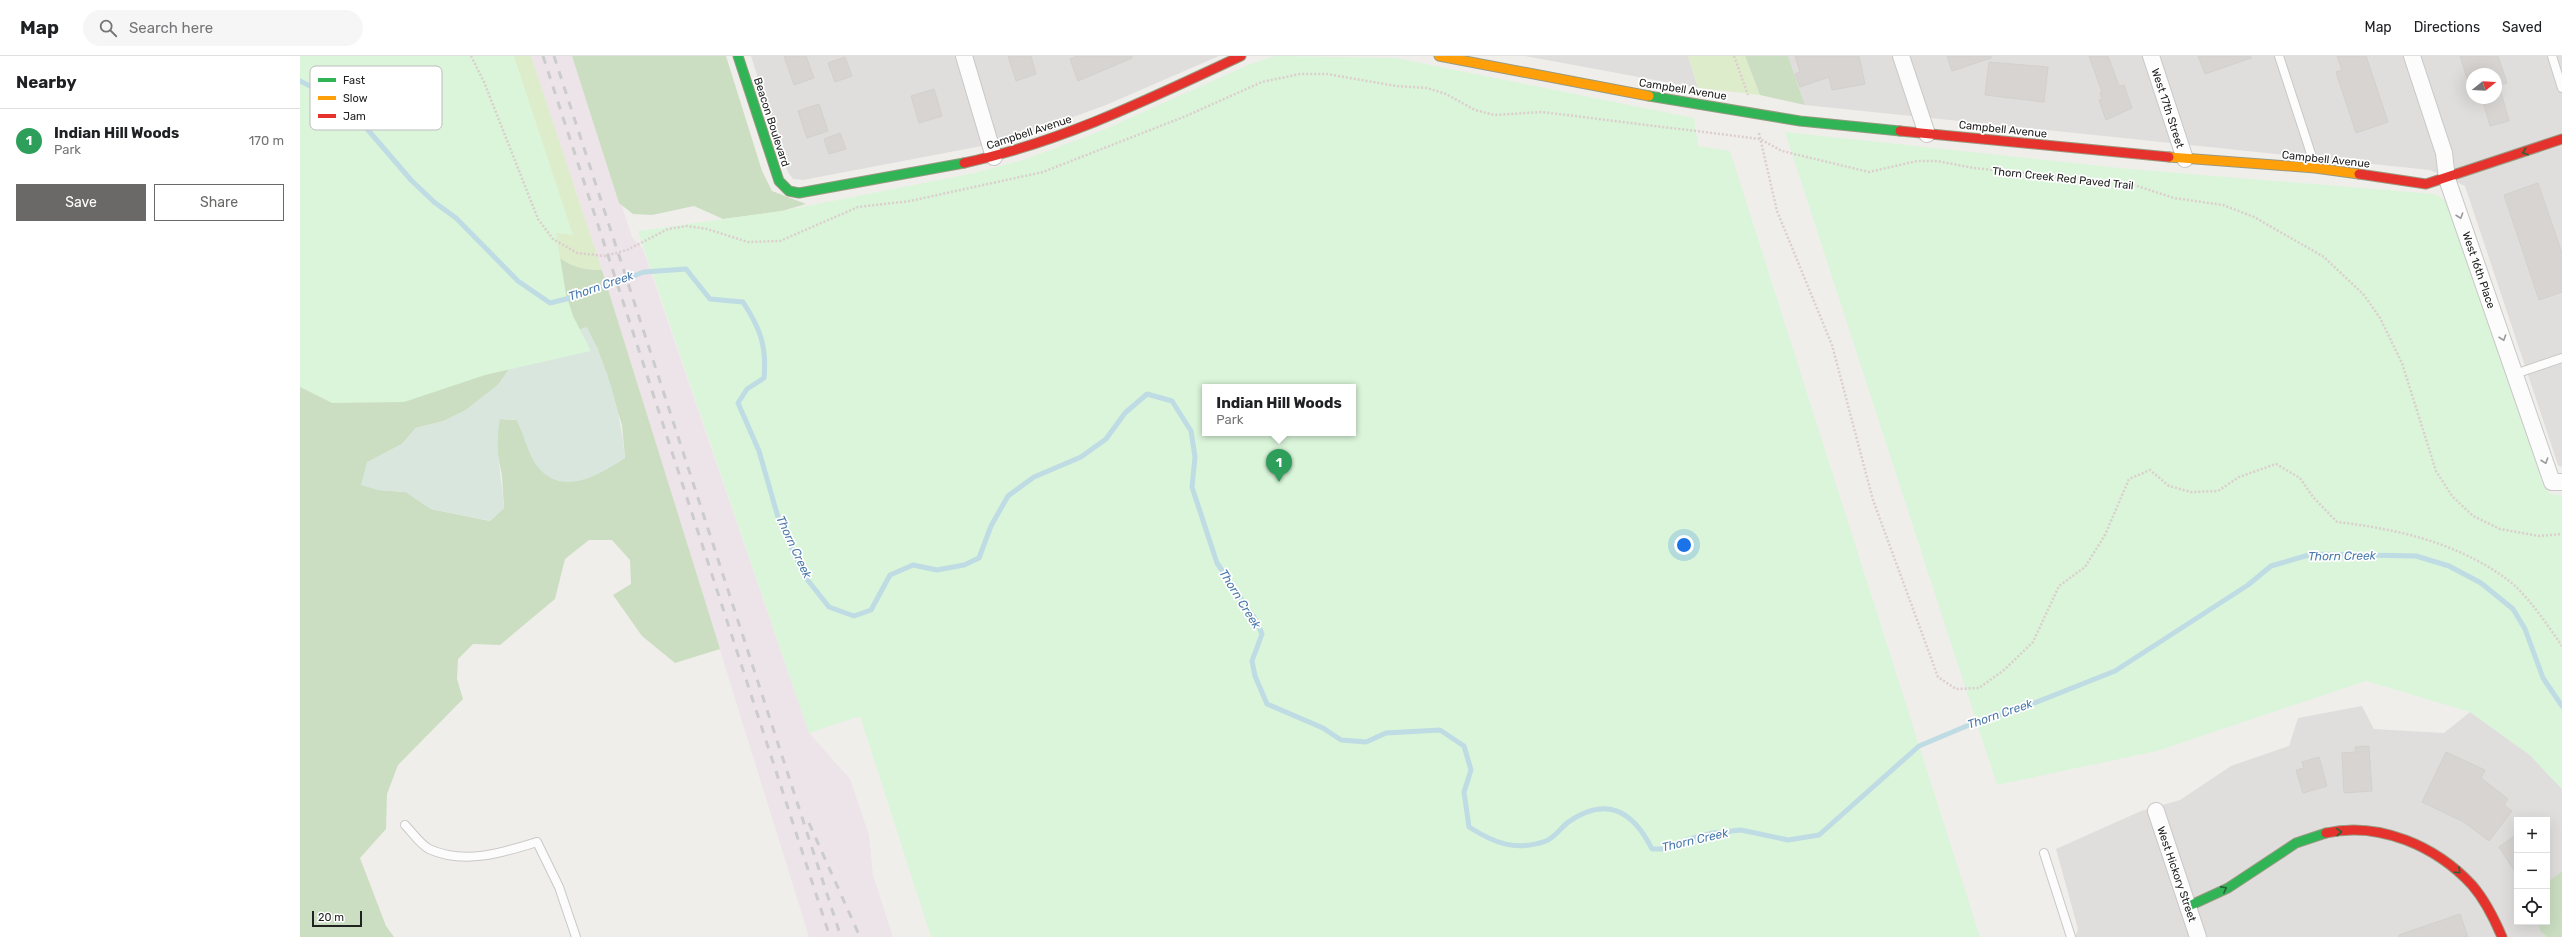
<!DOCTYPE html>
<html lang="en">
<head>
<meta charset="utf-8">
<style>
  body { margin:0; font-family:Rubik,sans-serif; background:#f6f6f6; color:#202124 }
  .controls { position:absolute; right:12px; bottom:12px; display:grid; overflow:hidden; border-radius:0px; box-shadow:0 4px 16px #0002 }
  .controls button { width:36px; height:36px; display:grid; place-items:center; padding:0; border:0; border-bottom:1px solid #e0e0e0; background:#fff; color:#202124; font:20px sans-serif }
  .compass { position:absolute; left:2166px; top:12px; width:36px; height:36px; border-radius:50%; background:#fff; box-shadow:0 4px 16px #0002; rotate:72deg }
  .scale { position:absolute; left:12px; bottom:10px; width:50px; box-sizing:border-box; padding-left:4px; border:2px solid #222; border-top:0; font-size:11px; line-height:14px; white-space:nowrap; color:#222; -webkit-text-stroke:3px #fff; paint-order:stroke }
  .you { position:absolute; left:1384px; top:489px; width:14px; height:14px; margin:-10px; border:3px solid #fff; border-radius:50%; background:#1a73e8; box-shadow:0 0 0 6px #1a73e833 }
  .badge { display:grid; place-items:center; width:26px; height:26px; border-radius:50%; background:#6a6968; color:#fff; font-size:13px; font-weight:700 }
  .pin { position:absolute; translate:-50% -33px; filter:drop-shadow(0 1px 2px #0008) }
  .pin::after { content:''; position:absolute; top:21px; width:14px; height:12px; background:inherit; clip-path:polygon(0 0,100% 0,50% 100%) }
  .popup { position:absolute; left:902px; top:328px; width:154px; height:52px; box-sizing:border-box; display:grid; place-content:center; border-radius:0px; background:#fff; filter:drop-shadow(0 1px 3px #0005); font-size:13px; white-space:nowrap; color:#757577 }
  .popup b { font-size:15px; color:#202124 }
  .popup::after { content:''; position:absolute; left:50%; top:100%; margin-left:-8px; border:8px solid transparent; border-top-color:#fff }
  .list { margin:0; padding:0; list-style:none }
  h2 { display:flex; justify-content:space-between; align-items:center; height:52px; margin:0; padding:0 16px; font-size:17px }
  h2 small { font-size:13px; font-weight:400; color:#757577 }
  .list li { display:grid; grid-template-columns:26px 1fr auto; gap:12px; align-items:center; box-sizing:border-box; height:64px; padding:0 16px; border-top:1px solid #e0e0e0 }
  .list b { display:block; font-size:15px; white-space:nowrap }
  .list p { margin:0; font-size:13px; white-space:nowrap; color:#757577 }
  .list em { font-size:13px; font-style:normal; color:#757577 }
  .actions { display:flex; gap:8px; padding:12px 16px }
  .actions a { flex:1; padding:9px 0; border:1px solid #6a6968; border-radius:0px; text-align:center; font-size:14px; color:#6a6968 }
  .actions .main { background:#6a6968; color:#fff }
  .icon { flex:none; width:22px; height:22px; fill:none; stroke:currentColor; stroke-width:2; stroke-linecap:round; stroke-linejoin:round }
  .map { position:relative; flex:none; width:2262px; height:881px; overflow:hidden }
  header { display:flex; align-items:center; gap:24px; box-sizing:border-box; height:56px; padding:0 20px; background:#fff; border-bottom:1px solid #e0e0e0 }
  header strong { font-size:19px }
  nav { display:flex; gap:22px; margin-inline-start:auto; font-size:14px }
  .search { width:280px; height:36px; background:#f6f6f6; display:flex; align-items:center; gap:10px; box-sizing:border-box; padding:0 14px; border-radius:22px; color:#757577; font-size:15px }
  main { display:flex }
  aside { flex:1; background:#fff }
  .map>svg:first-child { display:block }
</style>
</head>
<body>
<header>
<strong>Map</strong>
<div class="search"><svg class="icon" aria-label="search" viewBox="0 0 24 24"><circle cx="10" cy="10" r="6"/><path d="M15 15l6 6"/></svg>Search here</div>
<nav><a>Map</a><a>Directions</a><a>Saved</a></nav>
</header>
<main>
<aside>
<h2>Nearby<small></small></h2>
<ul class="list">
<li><span class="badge" style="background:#2e9e5b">1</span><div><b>Indian Hill Woods</b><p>Park</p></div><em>170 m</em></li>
</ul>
<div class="actions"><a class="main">Save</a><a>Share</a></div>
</aside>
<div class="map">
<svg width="2262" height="881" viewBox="0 0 2262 881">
  <rect width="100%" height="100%" fill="#f0eeeb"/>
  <g fill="#dfdedc" fill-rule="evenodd">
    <path d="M451 0H919L806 49 708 85 503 124 493 123 488 116Z"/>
    <path d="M1225 0H1388L1398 32Z"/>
    <path d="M1488 0H2262V411L2258 409 2165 130 2130 114 1505 49ZM2172 18H2196V42H2172Z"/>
    <path d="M2062 650 2074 673 2144 677 2170 656 2230 699 2262 733V815L2247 826V764H2217V866H2238L2240 875 2247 881H1775L1778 873 1756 793 1841 755 1880 744 1931 710 1989 690 1998 662Z"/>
  </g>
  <path fill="#ede4e9" d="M231 0H272L332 181 343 193 509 677 550 723 569 779 573 819 593 881H509L302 214Z"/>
  <g fill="#ddeccb">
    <path d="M150 0H231L302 214 284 215 260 204Z"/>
    <path d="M1388 0H1445L1460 39 1398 32Z"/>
  </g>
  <g fill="#cbdec1" fill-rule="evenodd">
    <path d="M0 0 247 191C263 207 278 215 302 214L420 593 375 607 342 580 313 539 331 528 330 504 312 484H289L265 503 255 543 200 589 173 588 158 603 157 623 163 643 98 709 87 738 86 773 60 802 86 870 94 881H0ZM297 291 322 369 325 402 237 410 217 364 199 363 196 390 202 420 204 452 190 465 131 453 106 436 78 434 68 406 102 388 116 372 144 365 166 354 198 329 217 302Z"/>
    <path d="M272 0H426L462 115 472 135 506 148 482 155 423 163 394 150 352 159 333 158 319 147Z"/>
    <path d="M1445 0H1488L1505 49 1460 39Z"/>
    <path d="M2262 815V881H2247L2240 875 2238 866H2247V826Z"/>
  </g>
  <path fill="#d9e6de" d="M287 271C308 311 321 357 325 402 299 419 262 442 237 410 229 400 223 377 217 364L200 363C194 393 202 422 204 452L190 465 131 453 106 436 78 434 61 429 67 406 102 388 116 372 144 365 166 354 198 329 217 302 251 282Z"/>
  <g fill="#daf5da" fill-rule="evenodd">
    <path d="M0 0H214L273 179 256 177 266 238 273 260 291 295 185 319 104 346 32 347 0 331Z"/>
    <path d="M975 0 1096 2 1394 62 1398 90 1430 95 1680 881H631L560 660 509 677 338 175 482 155 674 117 723 104 801 75 948 9ZM905 331H1053V377H905Z"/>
    <path d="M1485 76 1829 113 2135 138 2145 144 2150 151 2243 429 2250 438 2262 439V733L2230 699 2170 656 2066 625 1857 695 1697 729Z"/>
  </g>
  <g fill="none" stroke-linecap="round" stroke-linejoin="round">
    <path stroke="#bfdbe3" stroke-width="5" d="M0 25 38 44 62 67 111 124 134 146 156 162 218 225 250 247 278 240 344 216 386 213 410 243 443 246C460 272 467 290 464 322L447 333 438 347 459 395 480 468 506 522 529 551 554 560 571 554 590 519 613 509 637 514 664 509 679 502 691 470 708 440 734 421 781 401 806 383 825 357 847 338 872 345 891 375 895 401 892 431 917 507 957 566 962 578 952 605 955 620 967 648 1023 672 1041 684 1066 686 1086 677 1140 674 1164 690 1171 714 1164 736 1169 771C1194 787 1216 796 1246 785 1254 782 1261 772 1267 767 1305 740 1332 753 1352 793H1364L1386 784 1413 777 1441 774 1488 784 1519 779 1619 690 1669 669 1732 648 1815 615 1948 529 1971 510 2012 498 2116 500 2149 510 2181 527 2213 553 2225 573 2243 622 2262 650"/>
  </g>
  <g fill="#d7d4d2" stroke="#d3d0cc">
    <path d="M484 0H506L514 22 494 29Z"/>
    <path d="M708 0H731L736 18 716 25Z"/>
    <path d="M777 0H832V2L778 25 770 3Z"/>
    <path d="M1495 0H1559L1565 28 1532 34 1529 21 1500 31 1495 18 1500 16Z"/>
    <path d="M1647 0H1691V2L1652 15Z"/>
    <path d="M1789 0H1808L1819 30 1824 29 1832 52 1806 64 1799 44 1802 43 1800 37 1802 36Z"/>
    <path d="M1898 0H1951V2L1905 18Z"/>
    <path d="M2037 0H2066L2088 66 2056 77 2036 16 2042 14Z"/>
    <path d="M2160 0H2198L2207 27 2199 29 2209 65 2190 70 2182 42H2196V18H2172V38Z"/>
    <path d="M545 1 552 20 535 26 528 7Z"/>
    <path d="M1689 6 1748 11 1744 46 1685 39Z"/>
    <path d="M634 33 642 60 619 67 611 40Z"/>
    <path d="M519 48 528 75 507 82 498 55Z"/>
    <path d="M540 77 546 93 529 98 524 83Z"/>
    <path d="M2238 127 2262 197V236L2239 244 2204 139Z"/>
    <path d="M2069 690 2072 735 2044 737 2042 697 2056 696 2055 691Z"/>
    <path d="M2146 696 2185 714 2181 722 2208 743 2204 749 2212 755 2189 785 2164 766 2122 746Z"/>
    <path d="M2019 701 2027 730 2003 737 1996 714 2004 712 2002 706Z"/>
    <path d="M2217 778V819L2199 791Z"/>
    <path d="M2160 858 2168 881H2099V879Z"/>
  </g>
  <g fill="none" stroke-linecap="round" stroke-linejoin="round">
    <defs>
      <g id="lane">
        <path d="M1979 0 2015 110"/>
        <path d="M2252 0 2262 32"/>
        <path d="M2215 318 2262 302"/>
        <path d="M105 769C112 776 120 788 129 793 164 809 202 797 237 786L259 831 276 881"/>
        <path d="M1744 797 1771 881"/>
      </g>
      <g id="street">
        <path d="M664 0 694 101"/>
        <path d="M1601 0 1627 78"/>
        <path d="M1851 0 1885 103"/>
        <path d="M2112 0 2144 97 2147 123 2252 426H2262"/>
        <path d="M1856 755 1898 881"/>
      </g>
      <g id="fast">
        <path d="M438 0 479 125 489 135 499 137 664 107"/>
        <path d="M1349 40 1500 65 1600 75"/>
        <path d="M1889 850 1928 832 1996 787 2026 777"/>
      </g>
      <g id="slow">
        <path d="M1139 0 1349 40"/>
        <path d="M1869 101 2015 112 2059 118"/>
      </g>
      <g id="jam">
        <path d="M1600 75 1869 101"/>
        <path d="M664 107C762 86 851 42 941 0"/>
        <path d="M2059 118 2126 128 2262 83"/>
        <path d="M2026 777C2079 765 2136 790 2172 829 2185 844 2194 862 2202 881"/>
      </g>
    </defs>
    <use href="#lane" stroke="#c9c8c7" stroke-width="10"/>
    <use href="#street" stroke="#c9c8c7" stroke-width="18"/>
    <use href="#fast" stroke="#999a82" stroke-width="11"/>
    <use href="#slow" stroke="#999a82" stroke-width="11"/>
    <use href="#jam" stroke="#999a82" stroke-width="11"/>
    <g stroke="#dccecd" stroke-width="2.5" stroke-dasharray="2 2" stroke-linecap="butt">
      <path d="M171 0 184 26 238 163 253 183 277 197 305 200 327 194 368 173 387 170 407 173 448 186 480 185 558 151 610 145 743 116 886 60 962 26 1000 18H1027L1096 30 1127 32 1146 38 1175 54 1194 59 1242 56 1460 83 1482 95 1569 116 1617 105H1637L1674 112 1831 128 1874 142 1923 149 1954 161 2024 201 2064 239 2080 262 2102 307 2136 415 2152 440 2173 460 2200 473 2239 480 2262 478"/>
      <path d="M1434 0 1448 39"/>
      <path d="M1459 77 1477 155 1532 289 1573 444 1638 621 1656 633 1679 632 1704 614 1733 586 1759 530 1785 511 1805 479 1829 423 1850 414 1869 430 1891 436 1918 435 1939 421 1976 408 2000 422 2013 441 2037 466C2098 473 2158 487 2208 524 2226 537 2249 571 2262 590"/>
    </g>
    <use href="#lane" stroke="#fdfcfc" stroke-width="8"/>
    <use href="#street" stroke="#fdfcfc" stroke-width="16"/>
    <use href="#fast" stroke="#30b455" stroke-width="9"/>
    <use href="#slow" stroke="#ff9f0a" stroke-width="9"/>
    <use href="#jam" stroke="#e5322d" stroke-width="9"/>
    <g stroke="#ccc" stroke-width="3" stroke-dasharray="8 8" stroke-linecap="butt">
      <path d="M243 0 530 881"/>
      <path d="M254 0 541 881"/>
      <path d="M509 767 560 881"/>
    </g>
  </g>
  <defs><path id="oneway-chevron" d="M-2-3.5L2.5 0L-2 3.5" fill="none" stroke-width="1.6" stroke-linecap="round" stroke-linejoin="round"/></defs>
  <g stroke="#286439">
    <use href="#oneway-chevron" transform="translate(2225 96) rotate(161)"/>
    <use href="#oneway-chevron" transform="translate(2039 776) rotate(-3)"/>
    <use href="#oneway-chevron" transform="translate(2158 815) rotate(43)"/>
    <use href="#oneway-chevron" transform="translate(1924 833) rotate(-28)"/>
  </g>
  <g stroke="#9a9a9a">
    <use href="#oneway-chevron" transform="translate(2160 160) rotate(71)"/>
    <use href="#oneway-chevron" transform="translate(2203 282) rotate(71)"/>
    <use href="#oneway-chevron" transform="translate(2245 405) rotate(71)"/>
  </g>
  <g text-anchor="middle" stroke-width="3.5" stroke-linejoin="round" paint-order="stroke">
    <g font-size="11" fill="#222" stroke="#fff">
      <text transform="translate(1383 33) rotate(9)" y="4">Campbell Avenue</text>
      <text transform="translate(1868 52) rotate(72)" y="4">West 17th Street</text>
      <text transform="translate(472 66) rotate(72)" y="4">Beacon Boulevard</text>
      <text transform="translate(1703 73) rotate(6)" y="4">Campbell Avenue</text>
      <text transform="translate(729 76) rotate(-18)" y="4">Campbell Avenue</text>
      <text transform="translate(2026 103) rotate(6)" y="4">Campbell Avenue</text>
      <text transform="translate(1763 122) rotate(6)" y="4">Thorn Creek Red Paved Trail</text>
      <text transform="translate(2179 214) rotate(71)" y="4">West 16th Place</text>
      <text transform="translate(1877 818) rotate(71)" y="4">West Hickory Street</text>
    </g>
    <g font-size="12" font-style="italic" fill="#4a7aab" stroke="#fff">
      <text transform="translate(301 230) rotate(-19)" y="4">Thorn Creek</text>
      <text transform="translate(494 491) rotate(65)" y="4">Thorn Creek</text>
      <text transform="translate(2042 500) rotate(-1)" y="4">Thorn Creek</text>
      <text transform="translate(940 543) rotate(58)" y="4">Thorn Creek</text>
      <text transform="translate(1700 658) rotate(-19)" y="4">Thorn Creek</text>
      <text transform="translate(1395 784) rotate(-13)" y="4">Thorn Creek</text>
    </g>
  </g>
  <rect x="10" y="10" width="132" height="64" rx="6" fill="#fff" stroke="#bdbdbd" stroke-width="1"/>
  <rect x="18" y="22" width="18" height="4" fill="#30b455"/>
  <rect x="18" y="40" width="18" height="4" fill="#ff9f0a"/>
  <rect x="18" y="58" width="18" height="4" fill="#e5322d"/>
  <g font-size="11" fill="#222">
    <text x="43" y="28">Fast</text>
    <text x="43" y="46">Slow</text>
    <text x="43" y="64">Jam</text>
  </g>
</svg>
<div class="controls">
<button>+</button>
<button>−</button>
<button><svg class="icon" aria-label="locate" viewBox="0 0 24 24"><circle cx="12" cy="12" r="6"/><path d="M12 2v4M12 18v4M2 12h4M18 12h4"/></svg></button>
</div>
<svg class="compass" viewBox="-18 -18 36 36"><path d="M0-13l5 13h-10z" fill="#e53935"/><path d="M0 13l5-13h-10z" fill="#757577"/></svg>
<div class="scale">20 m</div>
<div class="you"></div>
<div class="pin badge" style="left:979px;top:426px;background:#2e9e5b">1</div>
<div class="popup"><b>Indian Hill Woods</b>Park</div>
</div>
</main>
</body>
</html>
